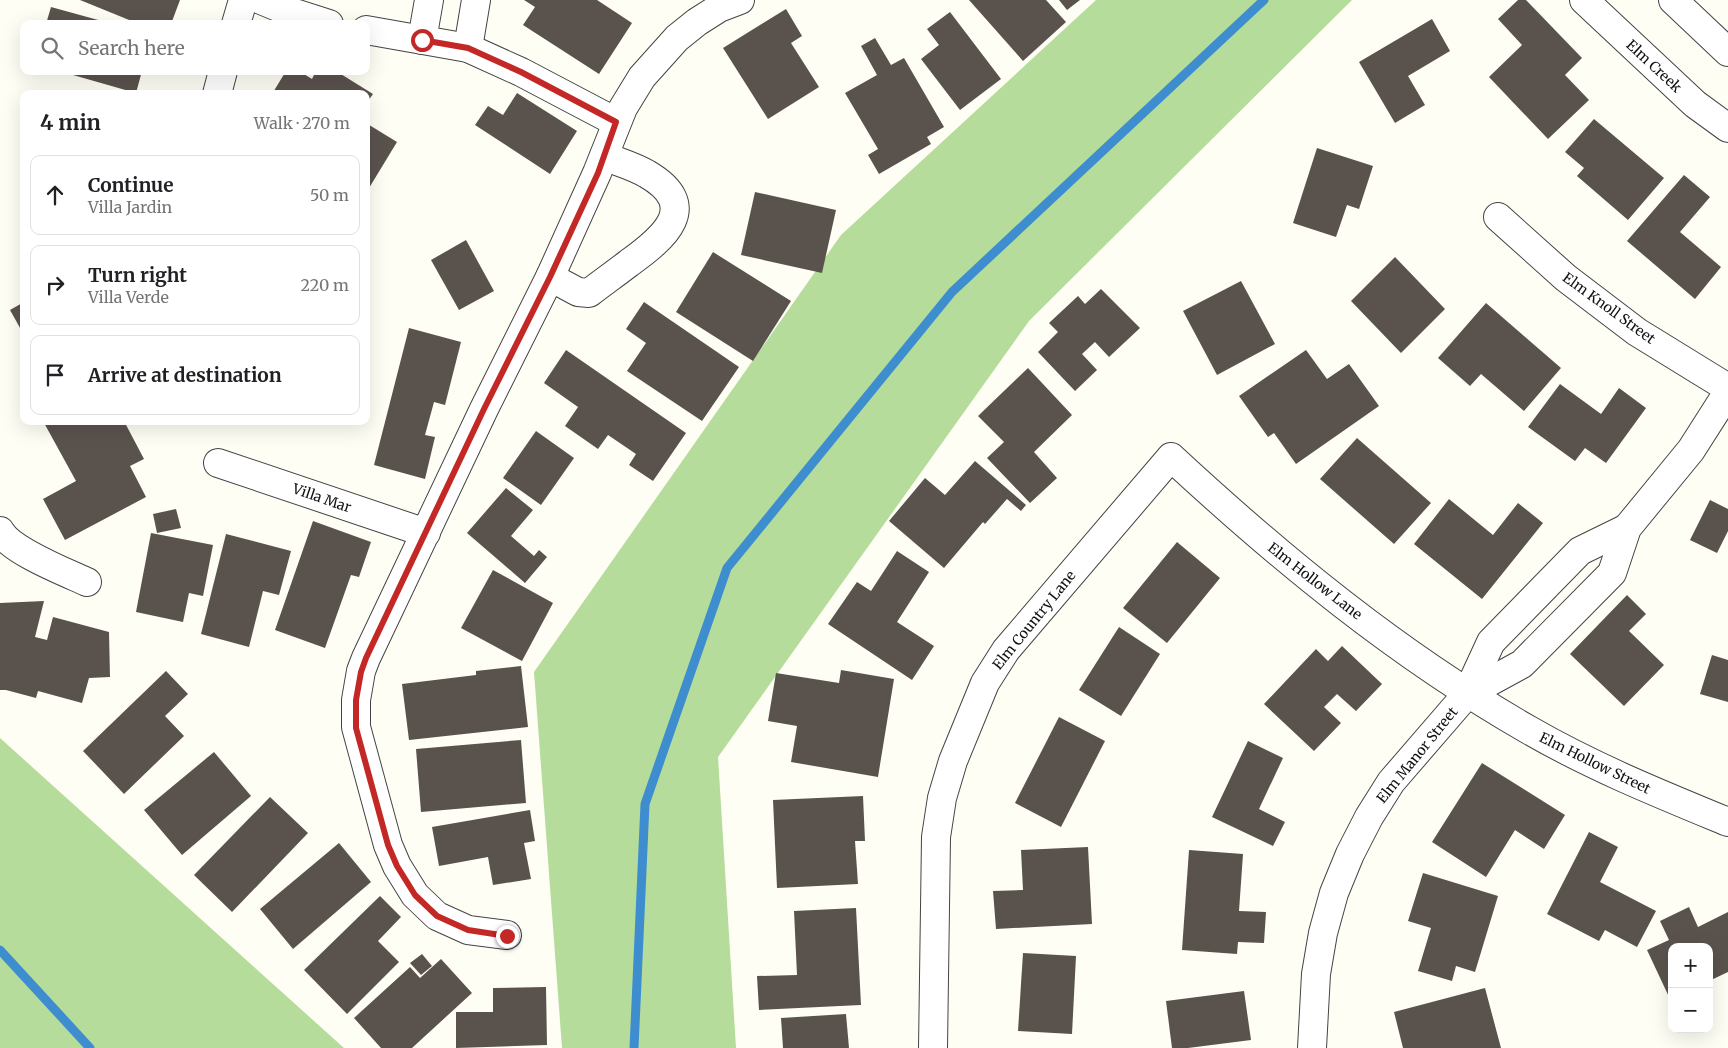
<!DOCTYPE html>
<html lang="en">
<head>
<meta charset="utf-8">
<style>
  body { margin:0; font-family:Merriweather,serif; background:#f2f2f2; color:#202124 }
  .controls { position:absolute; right:15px; bottom:15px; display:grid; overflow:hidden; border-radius:10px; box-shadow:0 5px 20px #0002 }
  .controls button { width:45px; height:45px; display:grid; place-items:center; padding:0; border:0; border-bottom:1px solid #e0e0e0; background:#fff; color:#202124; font:25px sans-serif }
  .stop { position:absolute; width:15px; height:15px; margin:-11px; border:4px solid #c42826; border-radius:50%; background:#fff }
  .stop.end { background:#c42826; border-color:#fff; box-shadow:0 1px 5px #0008 }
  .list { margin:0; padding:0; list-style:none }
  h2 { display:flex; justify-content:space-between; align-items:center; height:65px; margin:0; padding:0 20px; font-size:21px }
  h2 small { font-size:16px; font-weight:400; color:#757577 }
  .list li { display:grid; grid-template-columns:32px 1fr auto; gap:15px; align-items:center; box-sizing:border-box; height:80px; margin:0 10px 10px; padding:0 10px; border:1px solid #e0e0e0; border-radius:10px }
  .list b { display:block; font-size:19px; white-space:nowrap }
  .list p { margin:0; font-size:16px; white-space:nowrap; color:#757577 }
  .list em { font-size:16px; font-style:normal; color:#757577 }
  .icon { flex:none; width:28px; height:28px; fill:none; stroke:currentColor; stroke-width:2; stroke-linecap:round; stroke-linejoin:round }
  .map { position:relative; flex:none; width:1728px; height:1048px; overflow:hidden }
  .search { position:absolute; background:#fff; box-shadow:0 5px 20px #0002; left:20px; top:20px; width:350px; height:55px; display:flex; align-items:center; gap:12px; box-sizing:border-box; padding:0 18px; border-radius:10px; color:#757577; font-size:19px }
  .panel { position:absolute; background:#fff; box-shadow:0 5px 20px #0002; left:20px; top:90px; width:350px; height:335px; border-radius:10px }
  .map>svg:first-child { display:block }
</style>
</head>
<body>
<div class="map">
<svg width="1728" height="1048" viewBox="0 0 1728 1048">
  <rect width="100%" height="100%" fill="#fffef4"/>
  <g fill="#b5dc9b">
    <path d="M1096 0H1352L1029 321 718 757 736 1048H562L534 672 841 235Z"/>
    <path d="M0 738 344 1048H0Z"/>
  </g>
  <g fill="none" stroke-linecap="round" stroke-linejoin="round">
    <g stroke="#3e8dcf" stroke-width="9">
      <path d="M0 950 90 1048"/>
      <path d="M634 1048 645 804 727 568 952 292 1264 0"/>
    </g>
  </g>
  <g fill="#5a524d">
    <path d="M80 0H180L171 24H139Z"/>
    <path d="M524 0H597L632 23 599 74 523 25 535 7Z"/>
    <path d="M969 0H1046L1066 22 1023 61Z"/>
    <path d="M1059 0H1080L1067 10Z"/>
    <path d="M1518 0H1526L1582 58 1565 75 1589 100 1548 139 1489 77 1522 45 1498 19Z"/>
    <path d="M51 7 109 23V24H46Z"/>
    <path d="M786 9 802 36 791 43 819 87 768 119 723 48Z"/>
    <path d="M950 12 1001 79 960 110 921 59 939 45 927 29Z"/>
    <path d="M1432 19 1450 51 1408 76 1425 105 1395 123 1359 62Z"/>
    <path d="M875 38 891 65 904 58 944 127 927 137 931 144 879 174 868 155 878 149 845 93 877 75 861 46Z"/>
    <path d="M59 71H142L136 93Z"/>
    <path d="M286 71H299L312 79 316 71H336L373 94 366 104V94H272Z"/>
    <path d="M517 93 577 131 550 174 475 125 488 106 503 115Z"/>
    <path d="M1594 119 1664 178 1628 220 1577 176 1584 168 1565 152Z"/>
    <path d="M366 123 397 142 366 193Z"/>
    <path d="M1317 148 1373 166 1359 209 1347 205 1336 237 1293 223Z"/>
    <path d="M1684 175 1710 197 1680 232 1721 267 1695 299 1627 241Z"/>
    <path d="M755 192 836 210 822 273 741 255Z"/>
    <path d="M466 240 494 291 459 310 431 260Z"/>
    <path d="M713 252 791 301 753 361 676 312Z"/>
    <path d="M1395 257 1445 309 1401 353 1351 301Z"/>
    <path d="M1241 281 1275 344 1217 375 1183 311Z"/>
    <path d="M1101 289 1140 328 1109 357 1095 342 1082 354 1097 370 1075 391 1038 352 1058 332 1049 323 1078 296 1085 304Z"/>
    <path d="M24 302V335L10 310Z"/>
    <path d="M644 302 739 367 702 421 627 371 646 343 626 329Z"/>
    <path d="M1486 303 1561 368 1524 411 1481 374 1470 386 1438 358Z"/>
    <path d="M409 328 461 342 445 405 434 402 425 435 435 437 425 479 374 465Z"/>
    <path d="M566 350 686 433 653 481 629 465 636 454 608 435 598 449 565 426 578 407 544 383Z"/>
    <path d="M1306 350 1327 379 1349 364 1379 406 1296 464 1274 433 1268 437 1239 396Z"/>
    <path d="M1028 368 1072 415 1034 452 1057 478 1030 503 987 458 1004 442 978 416Z"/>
    <path d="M1560 384 1601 414 1619 388 1646 408 1606 463 1585 448 1575 461 1528 427Z"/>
    <path d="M43 421H124L144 459 130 466 146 497 65 540 43 499 76 481Z"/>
    <path d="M536 431 574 458 541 505 503 478Z"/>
    <path d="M1357 438 1431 503 1394 544 1320 479Z"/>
    <path d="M975 461 1026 505 1021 511 1007 499 985 524 983 522 944 568 889 521 925 478 945 495Z"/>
    <path d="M506 488 533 510 511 536 534 556 539 550 547 557 525 583 467 533Z"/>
    <path d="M1449 499 1493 535 1518 503 1543 523 1482 599 1414 544Z"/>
    <path d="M1710 500 1728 509V531L1717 553 1690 540Z"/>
    <path d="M176 509 181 528 157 533 153 514Z"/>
    <path d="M313 521 371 542 359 577 351 575 325 648 275 630Z"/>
    <path d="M151 533 213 545 203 596 189 593 183 622 136 612Z"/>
    <path d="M226 534 291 551 279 595 263 591 249 647 201 634Z"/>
    <path d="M1177 542 1220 578 1167 643 1123 608Z"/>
    <path d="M897 551 929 572 897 622 934 646 912 680 828 624 857 582 871 591Z"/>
    <path d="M493 570 553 603 522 661 461 628Z"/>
    <path d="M1627 595 1646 614 1629 631 1664 665 1624 706 1570 654Z"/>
    <path d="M44 601 35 637 47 640 53 617 109 632 110 677 89 678 82 703 38 691 36 698 6 690H0V603Z"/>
    <path d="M1119 627 1160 654 1121 716 1079 690Z"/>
    <path d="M1342 646 1382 684 1356 711 1337 694 1324 707 1341 723 1314 751 1264 704 1316 649 1328 661Z"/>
    <path d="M1712 655 1728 660V702L1700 694Z"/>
    <path d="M521 666 528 727 409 740 402 684 476 675V671Z"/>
    <path d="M841 670 894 679 878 777 791 762 797 726 768 721 776 673 839 683Z"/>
    <path d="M166 671 188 694 165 716 184 736 124 794 83 751Z"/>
    <path d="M1059 717 1105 741 1061 827 1015 803Z"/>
    <path d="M521 740 526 803 421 812 416 749Z"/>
    <path d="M1248 741 1283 758 1259 809 1285 822 1273 846 1212 817Z"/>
    <path d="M214 752 251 796 182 855 144 810Z"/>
    <path d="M1482 763 1565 815 1544 849 1515 830 1486 877 1432 842Z"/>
    <path d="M863 796 865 841H855L858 884 777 888 773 800Z"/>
    <path d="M270 797 308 833 232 912 194 875Z"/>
    <path d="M530 810 535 841 524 843 531 879 493 885 488 857 439 866 432 827Z"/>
    <path d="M1589 832 1618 847 1600 882 1656 911 1637 947 1605 930 1599 941 1547 914Z"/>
    <path d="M339 843 371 882 293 949 260 909Z"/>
    <path d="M1088 847 1092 924 996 929 993 891 1023 890 1021 850Z"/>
    <path d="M1189 850 1243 854 1239 911 1266 912 1264 943 1238 942 1237 954 1182 950Z"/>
    <path d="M1423 873 1498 896 1475 972 1456 966 1452 981 1418 971 1431 928 1408 921Z"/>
    <path d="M380 896 401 917 378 941 399 962 347 1014 304 970Z"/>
    <path d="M1689 907 1698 927 1728 912V972L1709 981V947H1672V998L1670 999 1647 950 1669 940 1660 921Z"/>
    <path d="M856 908 861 1005 759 1010 757 976 797 975 794 911Z"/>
    <path d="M1023 953 1076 956 1072 1034 1018 1031Z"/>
    <path d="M422 954 432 966 421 975 410 963Z"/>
    <path d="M441 959 472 993 412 1048H381L354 1018 410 967 420 978Z"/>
    <path d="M546 987 547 1045 456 1048V1012H493V988Z"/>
    <path d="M1485 988 1501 1048H1403L1394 1012Z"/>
    <path d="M1244 991 1251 1040 1188 1048H1172L1166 1001Z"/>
    <path d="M846 1014 849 1048H783L781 1018Z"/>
  </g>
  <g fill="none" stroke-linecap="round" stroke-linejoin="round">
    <defs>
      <g id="minor">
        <path d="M261 0 285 10 329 24"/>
        <path d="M1584 0 1695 104 1728 128"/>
        <path d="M1673 0 1728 52"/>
        <path d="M236 24 243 0"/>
        <path d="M366 30 468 48 521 72 616 122"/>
        <path d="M422 40 429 0"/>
        <path d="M468 48 476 0"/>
        <path d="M217 94 223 71"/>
        <path d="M1498 217 1566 278 1637 332 1728 388"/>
        <path d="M550 277 578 292 589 293C602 283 616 273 629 263 664 238 702 206 647 174 634 166 618 162 604 156"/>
        <path d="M218 463 426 533"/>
        <path d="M0 531C11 551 65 572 87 582"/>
        <path d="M1467 694 1522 664 1612 573 1627 528 1691 450 1728 392"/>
        <path d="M507 935 468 930 437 916 415 895 397 866 388 845 356 727V700L361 671 366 658 484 409 550 277 597 173 623 108 642 77 677 38 697 22 719 8 740 0"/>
        <path d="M933 1048 936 837 942 798 953 761 985 683 1006 650 1171 457C1281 559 1398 655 1529 730 1593 767 1660 794 1728 822"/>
        <path d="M1312 1048 1316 974 1323 933 1334 893 1350 854 1369 817 1391 782 1467 694 1491 642 1580 551 1627 528"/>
      </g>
    </defs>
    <use href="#minor" stroke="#444" stroke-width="30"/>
    <use href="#minor" stroke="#fff" stroke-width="28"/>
  </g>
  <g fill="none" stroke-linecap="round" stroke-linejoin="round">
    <path stroke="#c42826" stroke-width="6" d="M422 40 468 48 521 72 616 122 598 173 550 277 484 409 366 658 361 672 356 700V728L388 845 397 866 415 895 437 916 468 930 507 936"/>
  </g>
  <g text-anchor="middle" stroke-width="5" stroke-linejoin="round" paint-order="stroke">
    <g font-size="14" fill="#111" stroke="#fff">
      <text transform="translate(1654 66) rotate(43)" y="5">Elm Creek</text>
      <text transform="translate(1609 308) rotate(36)" y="5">Elm Knoll Street</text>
      <text transform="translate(322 498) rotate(19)" y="5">Villa Mar</text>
      <text transform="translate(1315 581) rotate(38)" y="5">Elm Hollow Lane</text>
      <text transform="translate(1034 620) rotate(-51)" y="5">Elm Country Lane</text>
      <text transform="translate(1417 755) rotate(-51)" y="5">Elm Manor Street</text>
      <text transform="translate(1595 763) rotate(26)" y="5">Elm Hollow Street</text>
    </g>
  </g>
</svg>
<div class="controls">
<button>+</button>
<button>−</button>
</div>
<div class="stop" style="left:422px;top:40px"></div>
<div class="stop end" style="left:507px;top:936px"></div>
<div class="search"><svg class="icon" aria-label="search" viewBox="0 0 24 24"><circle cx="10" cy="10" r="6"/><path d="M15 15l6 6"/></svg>Search here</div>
<section class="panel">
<h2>4 min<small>Walk · 270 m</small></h2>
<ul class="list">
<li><svg class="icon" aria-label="ahead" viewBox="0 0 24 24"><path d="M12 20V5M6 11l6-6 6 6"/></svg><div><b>Continue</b><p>Villa Jardin</p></div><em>50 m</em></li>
<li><svg class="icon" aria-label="right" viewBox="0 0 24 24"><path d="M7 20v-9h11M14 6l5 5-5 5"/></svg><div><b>Turn right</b><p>Villa Verde</p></div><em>220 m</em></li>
<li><svg class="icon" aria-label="arrive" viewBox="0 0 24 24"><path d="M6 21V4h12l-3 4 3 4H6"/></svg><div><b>Arrive at destination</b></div></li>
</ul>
</section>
</div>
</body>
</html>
